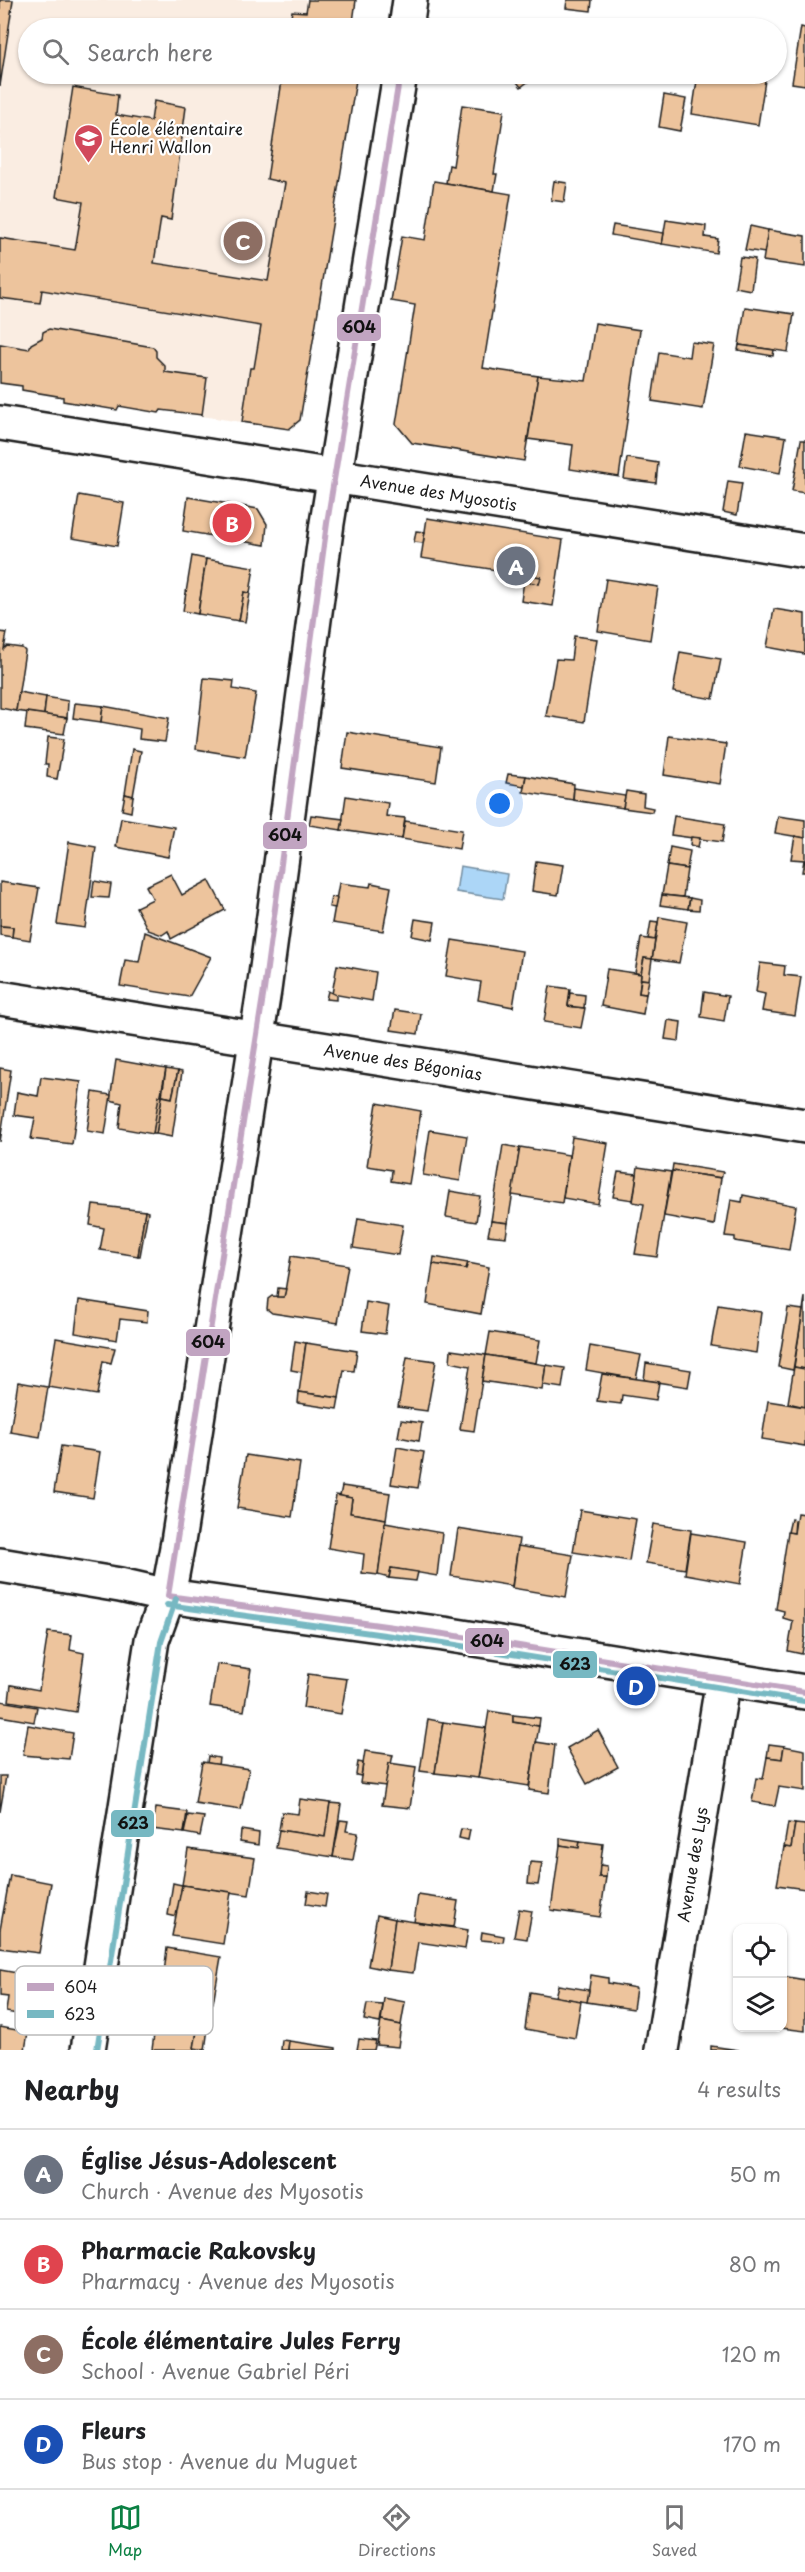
<!DOCTYPE html>
<html lang="en">
<head>
<meta charset="utf-8">
<style>
  body { margin:0; font-family:"Playpen Sans",sans-serif; background:#f2f2f2; color:#202124 }
  .controls { position:absolute; right:18px; bottom:18px; display:grid; overflow:hidden; border-radius:12px; box-shadow:0 2px 4px #0004 }
  .controls button { width:54px; height:54px; display:grid; place-items:center; padding:0; border:0; border-bottom:2px solid #e0e0e0; background:#fff; color:#202124; font:30px sans-serif }
  .you { position:absolute; left:500px; top:804px; width:21px; height:21px; margin:-15px; border:4px solid #fff; border-radius:50%; background:#1a73e8; box-shadow:0 0 0 9px #1a73e833 }
  .badge { display:grid; place-items:center; width:39px; height:39px; border-radius:50%; background:#0b8043; color:#fff; font-size:20px; font-weight:700 }
  .pin { position:absolute; translate:-50% -50%; border:3px solid #fff; box-shadow:0 2px 6px #0006 }
  .list { margin:0; padding:0; list-style:none }
  h2 { display:flex; justify-content:space-between; align-items:center; height:78px; margin:0; padding:0 24px; font-size:26px }
  h2 small { font-size:20px; font-weight:400; color:#757577 }
  .list li { display:grid; grid-template-columns:39px 1fr auto; gap:18px; align-items:center; box-sizing:border-box; height:90px; padding:0 24px; border-top:2px solid #e0e0e0 }
  .list b { display:block; font-size:22px; white-space:nowrap }
  .list p { margin:0; font-size:20px; white-space:nowrap; color:#757577 }
  .list em { font-size:20px; font-style:normal; color:#757577 }
  .icon { flex:none; width:33px; height:33px; fill:none; stroke:currentColor; stroke-width:2; stroke-linecap:round; stroke-linejoin:round }
  .map { position:relative; flex:none; width:805px; height:2050px; overflow:hidden }
  .search { position:absolute; background:#fff; box-shadow:0 2px 4px #0004; left:18px; right:18px; top:18px; height:66px; display:flex; align-items:center; gap:15px; box-sizing:border-box; padding:0 21px; border-radius:33px; color:#757577; font-size:22px }
  .sheet { height:438px; background:#fff }
  nav { display:flex; justify-content:space-around; align-items:center; box-sizing:border-box; height:84px; border-top:2px solid #e0e0e0; background:#fff; font-size:16px; color:#757577 }
  nav a { display:grid; justify-items:center; gap:3px }
  nav .on { color:#0b8043 }
  .map>svg:first-child { display:block }
</style>
</head>
<body>
<div class="map">
<svg width="805" height="2050" viewBox="0 0 805 2050">
  <rect width="100%" height="100%" fill="#fff"/>
  <filter id="ink" filterUnits="userSpaceOnUse"><feTurbulence type="fractalNoise" baseFrequency=".0167" numOctaves="2"/><feDisplacementMap in="SourceGraphic" scale="12" xChannelSelector="R" yChannelSelector="G"/><feConvolveMatrix kernelMatrix="1 2 1 2 8 2 1 2 1" color-interpolation-filters="sRGB"/></filter>
  <g filter="url(#ink)">
    <path fill="#faede2" d="M0 0H356L353 21 365 23 364 28H28V74H357L300 420 289 429 161 410 159 413 119 406 117 410 63 401V397L22 390V386L0 383Z"/>
    <path fill="#acd6f7" stroke="#728c9f" stroke-width="1.5" d="M460 866 507 874 503 899 456 892Z"/>
    <g fill="#edc49d" stroke="#1c1c1c" stroke-width="1.5">
      <path d="M0 0H13L0 86Z"/>
      <path d="M308 0H356L353 22 365 23 364 28H289L292 11 306 12Z"/>
      <path d="M567 0H592L591 11 566 8Z"/>
      <path d="M801 27 805 28V85L792 83Z"/>
      <path d="M283 74H357L300 420 289 429 242 422 250 368H254L261 326 42 290 40 303 0 298V238L75 250 83 202 56 197 73 87 118 95 116 115 151 121 154 101 186 107 171 220 161 218 154 263 268 281 285 183 267 179Z"/>
      <path d="M515 74H538L521 87 517 82 520 80Z"/>
      <path d="M599 74H636L635 82 599 76Z"/>
      <path d="M698 74H766L758 125 692 114Z"/>
      <path d="M664 95 686 99 680 131 659 127Z"/>
      <path d="M462 105 504 111 494 174H497L494 191 446 183 449 165 453 166Z"/>
      <path d="M434 181 511 194 483 368 538 376 524 461 412 443 396 424 415 305 391 301 402 236 425 240Z"/>
      <path d="M554 181 567 183 564 202 551 200Z"/>
      <path d="M666 220 706 226 705 237 718 239 716 253 662 244Z"/>
      <path d="M613 225 664 233 662 244 611 235Z"/>
      <path d="M750 226 768 230 765 253 745 250Z"/>
      <path d="M768 230 805 236V267L763 261Z"/>
      <path d="M740 257 755 259 751 290 735 287Z"/>
      <path d="M745 307 794 314 788 352 739 345Z"/>
      <path d="M595 323 640 330 619 477 570 469 573 445 528 439 538 376 586 381Z"/>
      <path d="M49 329 153 347 156 351V357L165 366V372L207 378 202 415 161 410 159 413 119 406 117 410 63 401V397L22 390V386L0 383V344L29 349 31 344 42 338 43 332Z"/>
      <path d="M691 342 714 345 703 409 652 401 659 352 689 357Z"/>
      <path d="M739 345 774 350 773 356 738 350Z"/>
      <path d="M746 431 786 437 780 473 740 466Z"/>
      <path d="M801 440H805V493L792 491Z"/>
      <path d="M627 458 658 463 656 483 624 479Z"/>
      <path d="M728 481 742 483 737 515 723 512Z"/>
      <path d="M79 495 124 503 117 546 72 538Z"/>
      <path d="M188 497 258 509 267 524 265 545 183 531Z"/>
      <path d="M427 518 563 540 553 606 521 601 524 581 539 584 541 577 421 558Z"/>
      <path d="M416 531 425 532 423 543 414 542Z"/>
      <path d="M192 556 206 559 198 614 183 611Z"/>
      <path d="M206 559 254 567 250 593 244 592 239 621 198 614Z"/>
      <path d="M525 574 541 577 539 584 524 581Z"/>
      <path d="M606 579 658 587 650 640 598 631Z"/>
      <path d="M244 592 250 593 245 622 239 621Z"/>
      <path d="M774 609 805 614V654L767 647Z"/>
      <path d="M0 632 7 633 4 649 7 646 22 648 25 651 16 711 0 708Z"/>
      <path d="M574 636 597 639 584 722 546 716 556 659 571 660Z"/>
      <path d="M680 652 721 659 713 699 673 692Z"/>
      <path d="M204 678 234 681 233 689 256 693 245 757 196 749Z"/>
      <path d="M19 692 46 697 44 715 16 711Z"/>
      <path d="M46 697 68 701 67 718 44 715Z"/>
      <path d="M75 703 103 706 101 722 73 718Z"/>
      <path d="M103 706 169 718 165 742 139 739 140 729 101 722Z"/>
      <path d="M27 712 67 718 64 734 25 729Z"/>
      <path d="M347 732 441 747 436 782 342 768Z"/>
      <path d="M669 736 726 744 720 784 664 775Z"/>
      <path d="M48 737 64 739 57 779 47 777 48 764H45Z"/>
      <path d="M132 749 141 751 133 796 125 794Z"/>
      <path d="M508 774 526 776 524 786 506 783Z"/>
      <path d="M526 776 574 784 573 800 523 792Z"/>
      <path d="M574 788 625 796 623 808 573 800Z"/>
      <path d="M626 791 644 794 643 806 653 808 652 812 623 808Z"/>
      <path d="M125 794 133 796 131 812 122 810Z"/>
      <path d="M346 796 388 803 386 816 405 818 402 839 341 830Z"/>
      <path d="M311 815 343 819 341 830 309 825Z"/>
      <path d="M674 816 725 824 722 842 671 835Z"/>
      <path d="M778 816 805 820V838L775 833Z"/>
      <path d="M121 818 174 827 168 857 116 847Z"/>
      <path d="M405 821 462 830 459 849 402 839Z"/>
      <path d="M795 836 805 838V872H802L804 860 791 859Z"/>
      <path d="M691 837 700 838 698 847 690 845Z"/>
      <path d="M69 842 96 847 85 928 57 924Z"/>
      <path d="M670 847 690 851 687 869 667 866Z"/>
      <path d="M536 861 563 865 558 895 532 891Z"/>
      <path d="M667 866 687 869 683 897 662 895Z"/>
      <path d="M171 874 182 895 209 880 225 910 171 939 168 931 162 935 148 930 136 907 153 899 146 886Z"/>
      <path d="M94 881 111 884 109 898 92 897Z"/>
      <path d="M0 882 39 888 30 940 12 937 13 927 0 926Z"/>
      <path d="M339 883 370 887 371 883 391 887 383 931 332 923Z"/>
      <path d="M662 895 690 898 688 909 660 905Z"/>
      <path d="M331 897 337 898 335 908 329 907Z"/>
      <path d="M690 898 700 900 699 910 688 909Z"/>
      <path d="M659 917 687 922 679 963 652 959Z"/>
      <path d="M415 919 435 922 432 940 412 936Z"/>
      <path d="M651 921 658 922 655 940 648 939Z"/>
      <path d="M0 926 13 927 12 937 0 935Z"/>
      <path d="M145 932 211 957 189 997 120 986 125 960 139 962Z"/>
      <path d="M641 938 655 940 652 959 644 958 641 974 635 973Z"/>
      <path d="M452 940 522 951 513 1007 478 1000 481 982 446 976Z"/>
      <path d="M644 958 652 959 649 980 640 979Z"/>
      <path d="M760 963 785 966 784 975 801 977 795 1016 762 1011 765 994 756 992Z"/>
      <path d="M337 965 376 972 372 1001 332 994Z"/>
      <path d="M607 969 641 974 639 993 646 994 643 1014 601 1006Z"/>
      <path d="M641 979 649 980 646 994 639 993Z"/>
      <path d="M550 986 570 989 568 1006 585 1008 581 1028 544 1022Z"/>
      <path d="M328 991 336 995V1000L326 999Z"/>
      <path d="M704 992 728 996 724 1021 701 1017Z"/>
      <path d="M570 993 585 995 584 1008 568 1006Z"/>
      <path d="M395 1010 421 1014 418 1034 391 1030Z"/>
      <path d="M668 1020 681 1022 679 1041 665 1039Z"/>
      <path d="M116 1060 166 1069 153 1134 119 1128 122 1103 110 1100Z"/>
      <path d="M0 1068 11 1070 0 1142Z"/>
      <path d="M166 1069 178 1071 172 1098 162 1096Z"/>
      <path d="M178 1071 182 1072 172 1137 156 1134 162 1096 172 1098Z"/>
      <path d="M41 1077 81 1082 72 1144 31 1139 35 1118 14 1115 17 1092 38 1096Z"/>
      <path d="M93 1092 111 1095 105 1134 87 1131Z"/>
      <path d="M159 1096H162L156 1134H153Z"/>
      <path d="M377 1103 421 1111 409 1184 391 1181 392 1170 367 1166Z"/>
      <path d="M430 1130 467 1136 460 1181 423 1175Z"/>
      <path d="M572 1137 608 1143 598 1204 563 1198Z"/>
      <path d="M503 1145 520 1148 508 1223 491 1221Z"/>
      <path d="M520 1147 569 1155 562 1203 512 1195Z"/>
      <path d="M673 1164 723 1172 721 1178 672 1171Z"/>
      <path d="M638 1167 671 1172 657 1257 635 1254 644 1204 633 1202Z"/>
      <path d="M672 1171 721 1178 714 1225 664 1216Z"/>
      <path d="M618 1172 637 1174 633 1200 613 1197Z"/>
      <path d="M450 1191 480 1196 476 1222 446 1217Z"/>
      <path d="M743 1195 796 1206 789 1250 735 1241V1237L725 1236 731 1200 742 1202Z"/>
      <path d="M93 1205 145 1211 138 1256 100 1250 104 1228 90 1225Z"/>
      <path d="M145 1211 148 1212 140 1256H138Z"/>
      <path d="M358 1218 403 1225 398 1255 353 1248Z"/>
      <path d="M491 1221 508 1223 506 1237 488 1235Z"/>
      <path d="M291 1256 348 1265 338 1323 272 1313 267 1309 268 1299 272 1296 284 1297Z"/>
      <path d="M434 1257 468 1263 466 1269 433 1264Z"/>
      <path d="M468 1263 489 1267 481 1314 427 1304 433 1264 466 1269Z"/>
      <path d="M278 1288 286 1289 284 1297H277Z"/>
      <path d="M805 1297V1369L794 1367Z"/>
      <path d="M79 1300 148 1311 147 1322 120 1319 117 1340 75 1333Z"/>
      <path d="M366 1302 389 1306 385 1334 362 1331Z"/>
      <path d="M718 1305 761 1312 756 1353 711 1346Z"/>
      <path d="M788 1308 803 1310 793 1370 778 1367Z"/>
      <path d="M490 1332 540 1340 536 1363 486 1355Z"/>
      <path d="M56 1338 115 1348 111 1363 103 1361 97 1395 48 1387Z"/>
      <path d="M295 1341 306 1343 302 1372 291 1370Z"/>
      <path d="M306 1343 357 1351 354 1371 344 1370 339 1398 299 1392Z"/>
      <path d="M590 1346 641 1355 636 1379 586 1370Z"/>
      <path d="M451 1350 486 1355 474 1431 460 1429 470 1366 450 1362Z"/>
      <path d="M486 1355 546 1365 542 1390 482 1381Z"/>
      <path d="M407 1357 436 1361 427 1411 398 1407Z"/>
      <path d="M646 1363 691 1370 688 1387 644 1380Z"/>
      <path d="M546 1365 565 1368 562 1388 543 1385Z"/>
      <path d="M794 1367 805 1369V1407L788 1403Z"/>
      <path d="M602 1374 659 1382 656 1400 622 1395 621 1404 597 1401Z"/>
      <path d="M18 1382 48 1387 40 1437 10 1432Z"/>
      <path d="M299 1392 339 1398 337 1409 298 1403Z"/>
      <path d="M768 1401 805 1407V1446L762 1439Z"/>
      <path d="M401 1420 422 1423 419 1441 398 1437Z"/>
      <path d="M61 1446 100 1452 93 1498 54 1492Z"/>
      <path d="M397 1447 424 1452 418 1488 391 1484Z"/>
      <path d="M246 1455 300 1463 292 1517 237 1508Z"/>
      <path d="M342 1486 390 1493 386 1519 350 1513 352 1498 340 1496Z"/>
      <path d="M336 1495 352 1498 350 1513 386 1519 378 1575 362 1573 364 1554 328 1548Z"/>
      <path d="M580 1510 636 1519 629 1561 573 1552Z"/>
      <path d="M797 1513 805 1514V1635L802 1654 788 1651 793 1621 783 1618 784 1611 776 1609 788 1532 794 1533Z"/>
      <path d="M791 1519 795 1520 794 1533 788 1532Z"/>
      <path d="M385 1523 442 1533 437 1576 391 1568 389 1578 378 1575Z"/>
      <path d="M653 1524 691 1530 685 1569 646 1563Z"/>
      <path d="M458 1529 519 1539 512 1586 451 1576Z"/>
      <path d="M691 1533 747 1542 740 1584 685 1574Z"/>
      <path d="M518 1546 573 1555 566 1597 512 1588Z"/>
      <path d="M391 1568 418 1572 416 1581 389 1578Z"/>
      <path d="M48 1632 72 1635 70 1650 84 1653 76 1712 9 1701 11 1685 39 1690Z"/>
      <path d="M217 1664 251 1669 244 1711 210 1706Z"/>
      <path d="M308 1674 347 1679 341 1714 303 1708Z"/>
      <path d="M0 1701 37 1707 34 1722 0 1716Z"/>
      <path d="M489 1711 513 1715V1722L539 1726 529 1786 478 1778Z"/>
      <path d="M513 1715 540 1718 539 1726 513 1722Z"/>
      <path d="M428 1719 443 1722 435 1773 420 1771Z"/>
      <path d="M443 1722 486 1728 478 1778 435 1773Z"/>
      <path d="M28 1725 73 1733 69 1759 23 1755Z"/>
      <path d="M598 1730 618 1767 587 1784 567 1748Z"/>
      <path d="M536 1742 555 1745 549 1793 529 1790Z"/>
      <path d="M769 1744 784 1746 782 1759 767 1757Z"/>
      <path d="M784 1746 805 1750V1791L779 1787 775 1806 752 1802 756 1778 763 1779 767 1757 782 1759Z"/>
      <path d="M365 1751 393 1755 391 1764 389 1763 386 1786 360 1783Z"/>
      <path d="M208 1756 219 1758 218 1765 207 1763Z"/>
      <path d="M202 1762 249 1769 241 1810 195 1803Z"/>
      <path d="M358 1762 363 1763 361 1776 356 1775Z"/>
      <path d="M389 1763 416 1767 410 1808 382 1805Z"/>
      <path d="M0 1776H6L0 1812Z"/>
      <path d="M300 1799 330 1803 325 1837 279 1830 282 1812 298 1814Z"/>
      <path d="M330 1803 341 1804 333 1857 276 1848 279 1830 325 1837Z"/>
      <path d="M156 1808 187 1812 184 1833 152 1829Z"/>
      <path d="M188 1815 204 1817 200 1836 184 1833Z"/>
      <path d="M340 1820 348 1821 346 1831 358 1833 353 1860 333 1857Z"/>
      <path d="M788 1823 795 1824 791 1848 784 1847Z"/>
      <path d="M795 1824 805 1825V1889L777 1885 784 1847 791 1848Z"/>
      <path d="M461 1829 470 1830 468 1840 459 1838Z"/>
      <path d="M241 1830 259 1833 258 1845 240 1842Z"/>
      <path d="M560 1838 580 1841 579 1848 560 1845Z"/>
      <path d="M580 1841 603 1844 599 1877H606L600 1917 551 1910 560 1845 579 1848Z"/>
      <path d="M188 1849 255 1858 249 1895 182 1885Z"/>
      <path d="M530 1862 542 1863 538 1885 528 1884Z"/>
      <path d="M600 1865 607 1866 606 1877H599Z"/>
      <path d="M10 1875 51 1883 39 1953 0 1948V1930Z"/>
      <path d="M173 1883 182 1885 177 1917 168 1915Z"/>
      <path d="M182 1885 231 1892 223 1944 172 1936Z"/>
      <path d="M308 1891 327 1894 325 1907 306 1904Z"/>
      <path d="M418 1895 458 1901 454 1927 414 1922Z"/>
      <path d="M519 1909 532 1911 527 1939 514 1937Z"/>
      <path d="M377 1915 395 1919 388 1970 368 1966Z"/>
      <path d="M395 1919 468 1930 465 1949 418 1942 413 1973 388 1970Z"/>
      <path d="M482 1932 504 1936 503 1942 481 1940Z"/>
      <path d="M167 1948 221 1957 213 2003 164 1994 166 1982 163 1981Z"/>
      <path d="M0 1970 52 1979 50 1999 42 1998 39 2018 6 2012 8 1997 0 1996Z"/>
      <path d="M591 1975 608 1978V1983L636 1988 633 2009 587 2002Z"/>
      <path d="M782 1976 805 1980V2031L781 2028H782Z"/>
      <path d="M558 1985 589 1990 587 2002 555 1997Z"/>
      <path d="M530 1992 581 2001 575 2038 525 2029Z"/>
      <path d="M384 1998 405 2002 401 2025 381 2021Z"/>
      <path d="M367 2004 383 2005 380 2023 364 2020Z"/>
      <path d="M156 2019 198 2026 194 2050H152Z"/>
      <path d="M381 2021 401 2025 398 2047 377 2045Z"/>
      <path d="M198 2026 208 2028 205 2050 194 2048Z"/>
      <path d="M0 2027 28 2032 25 2050H0Z"/>
      <path d="M359 2039 376 2041 374 2050H357Z"/>
      <path d="M282 2040 289 2041 288 2050H281Z"/>
      <path d="M289 2041 336 2048V2050H288Z"/>
      <path d="M711 2046 739 2050H711Z"/>
    </g>
    <g fill="none" stroke-linecap="round" stroke-linejoin="round">
      <defs>
        <g id="minor">
          <path d="M406 28 410 0"/>
          <path id="s1" d="M0 423 805 551"/>
          <path id="s2" d="M0 998 805 1126"/>
          <path d="M0 1565 120 1585 168 1596 444 1634 805 1692"/>
          <path d="M88 2050 152 1640 168 1596 178 1542 264 990 327 523 400 74"/>
          <path id="s3" d="M662 2050 723 1679"/>
        </g>
      </defs>
      <use href="#minor" stroke="#1c1c1c" stroke-width="38"/>
      <use href="#minor" stroke="#fff" stroke-width="33"/>
      <defs>
        <g id="bus-1">
          <path d="M168 1596 264 990 327 523 400 74"/>
          <path d="M168 1596 444 1634 805 1692"/>
        </g>
        <g id="bus-2">
          <path d="M167 1605 443 1643 804 1701"/>
          <path d="M97 2050 161 1642 176 1599"/>
        </g>
      </defs>
      <use href="#bus-1" stroke="#fff" stroke-width="10"/>
      <use href="#bus-2" stroke="#fff" stroke-width="10"/>
      <use href="#bus-1" stroke="#c1a4c1" stroke-width="6"/>
      <use href="#bus-2" stroke="#77b8c2" stroke-width="6"/>
    </g>
  </g>
  <defs>
    <symbol id="school-pin" viewBox="-11 -11 22 30"><path d="M0 17L-7.5 6A9.5 9.5 0 1 1 7.5 6Z" fill="#d1495b" stroke="#fff"/><path d="M0-5L7-2L0 1L-7-2ZM-4 1L0 2.5L4 1V4Q0 6-4 4Z" fill="#fff"/></symbol>
  </defs>
  <g fill-rule="evenodd">
    <use href="#school-pin" x="72" y="122" width="33" height="45"/>
  </g>
  <g text-anchor="middle" stroke-width="4.5" stroke-linejoin="round" paint-order="stroke">
    <g font-size="16" fill="#1c1c1c" stroke="#fff" text-anchor="start">
      <text x="110" y="135">École élémentaire<tspan x="110" dy="18">Henri Wallon</tspan></text>
    </g>
    <g font-size="16" fill="#1c1c1c" stroke="#fff">
      <text dy="6" stroke="none"><textPath href="#s1" startOffset="444">Avenue des Myosotis</textPath></text>
      <text dy="6" stroke="none"><textPath href="#s2" startOffset="408">Avenue des Bégonias</textPath></text>
      <text dy="6" stroke="none"><textPath href="#s3" startOffset="188">Avenue des Lys</textPath></text>
    </g>
  </g>
  <rect x="15" y="1966" width="198" height="69" rx="9" fill="#fff" stroke="#bbb" stroke-width="1.5"/>
  <rect x="27" y="1983" width="27" height="8" fill="#c1a4c1"/>
  <rect x="27" y="2010" width="27" height="8" fill="#77b8c2"/>
  <g font-size="16" fill="#1c1c1c">
    <text x="64" y="1993">604</text>
    <text x="64" y="2020">623</text>
  </g>
  <g stroke="#fff" stroke-width="2">
    <rect x="336" y="313" width="46" height="29" rx="6" fill="#c1a4c1"/>
    <rect x="262" y="821" width="46" height="29" rx="6" fill="#c1a4c1"/>
    <rect x="185" y="1328" width="46" height="29" rx="6" fill="#c1a4c1"/>
    <rect x="464" y="1627" width="46" height="28" rx="6" fill="#c1a4c1"/>
    <rect x="552" y="1650" width="46" height="29" rx="6" fill="#77b8c2"/>
    <rect x="110" y="1809" width="45" height="29" rx="6" fill="#77b8c2"/>
  </g>
  <g font-size="16" text-anchor="middle" font-weight="bold" fill="#111">
    <text x="359" y="333">604</text>
    <text x="285" y="841">604</text>
    <text x="208" y="1348">604</text>
    <text x="487" y="1647">604</text>
    <text x="575" y="1670">623</text>
    <text x="133" y="1829">623</text>
  </g>
</svg>
<div class="controls">
<button><svg class="icon" aria-label="locate" viewBox="0 0 24 24"><circle cx="12" cy="12" r="6"/><path d="M12 2v4M12 18v4M2 12h4M18 12h4"/></svg></button>
<button><svg class="icon" aria-label="layers" viewBox="0 0 24 24"><path d="M12 4l9 5-9 5-9-5zM3 14l9 5 9-5"/></svg></button>
</div>
<div class="you"></div>
<div class="pin badge" style="left:516px;top:566px;background:#6b7280">A</div>
<div class="pin badge" style="left:232px;top:523px;background:#e0444e">B</div>
<div class="pin badge" style="left:243px;top:241px;background:#8d6e63">C</div>
<div class="pin badge" style="left:636px;top:1686px;background:#1a4fb4">D</div>
<div class="search"><svg class="icon" aria-label="search" viewBox="0 0 24 24"><circle cx="10" cy="10" r="6"/><path d="M15 15l6 6"/></svg>Search here</div>
</div>
<section class="sheet">
<h2>Nearby<small>4 results</small></h2>
<ul class="list">
<li><span class="badge" style="background:#6b7280">A</span><div><b>Église Jésus-Adolescent</b><p>Church · Avenue des Myosotis</p></div><em>50 m</em></li>
<li><span class="badge" style="background:#e0444e">B</span><div><b>Pharmacie Rakovsky</b><p>Pharmacy · Avenue des Myosotis</p></div><em>80 m</em></li>
<li><span class="badge" style="background:#8d6e63">C</span><div><b>École élémentaire Jules Ferry</b><p>School · Avenue Gabriel Péri</p></div><em>120 m</em></li>
<li><span class="badge" style="background:#1a4fb4">D</span><div><b>Fleurs</b><p>Bus stop · Avenue du Muguet</p></div><em>170 m</em></li>
</ul>
</section>
<nav>
<a class="on"><svg class="icon" aria-label="map" viewBox="0 0 24 24"><path d="M3 6l6-2 6 2 6-2v14l-6 2-6-2-6 2zM9 4v14M15 6v14"/></svg>Map</a>
<a><svg class="icon" aria-label="directions" viewBox="0 0 24 24"><path d="M12 3l9 9-9 9-9-9zM9 14v-3h6M13 9l2 2-2 2"/></svg>Directions</a>
<a><svg class="icon" aria-label="saved" viewBox="0 0 24 24"><path d="M7 4h10v16l-5-4-5 4z"/></svg>Saved</a>
</nav>
</body>
</html>
